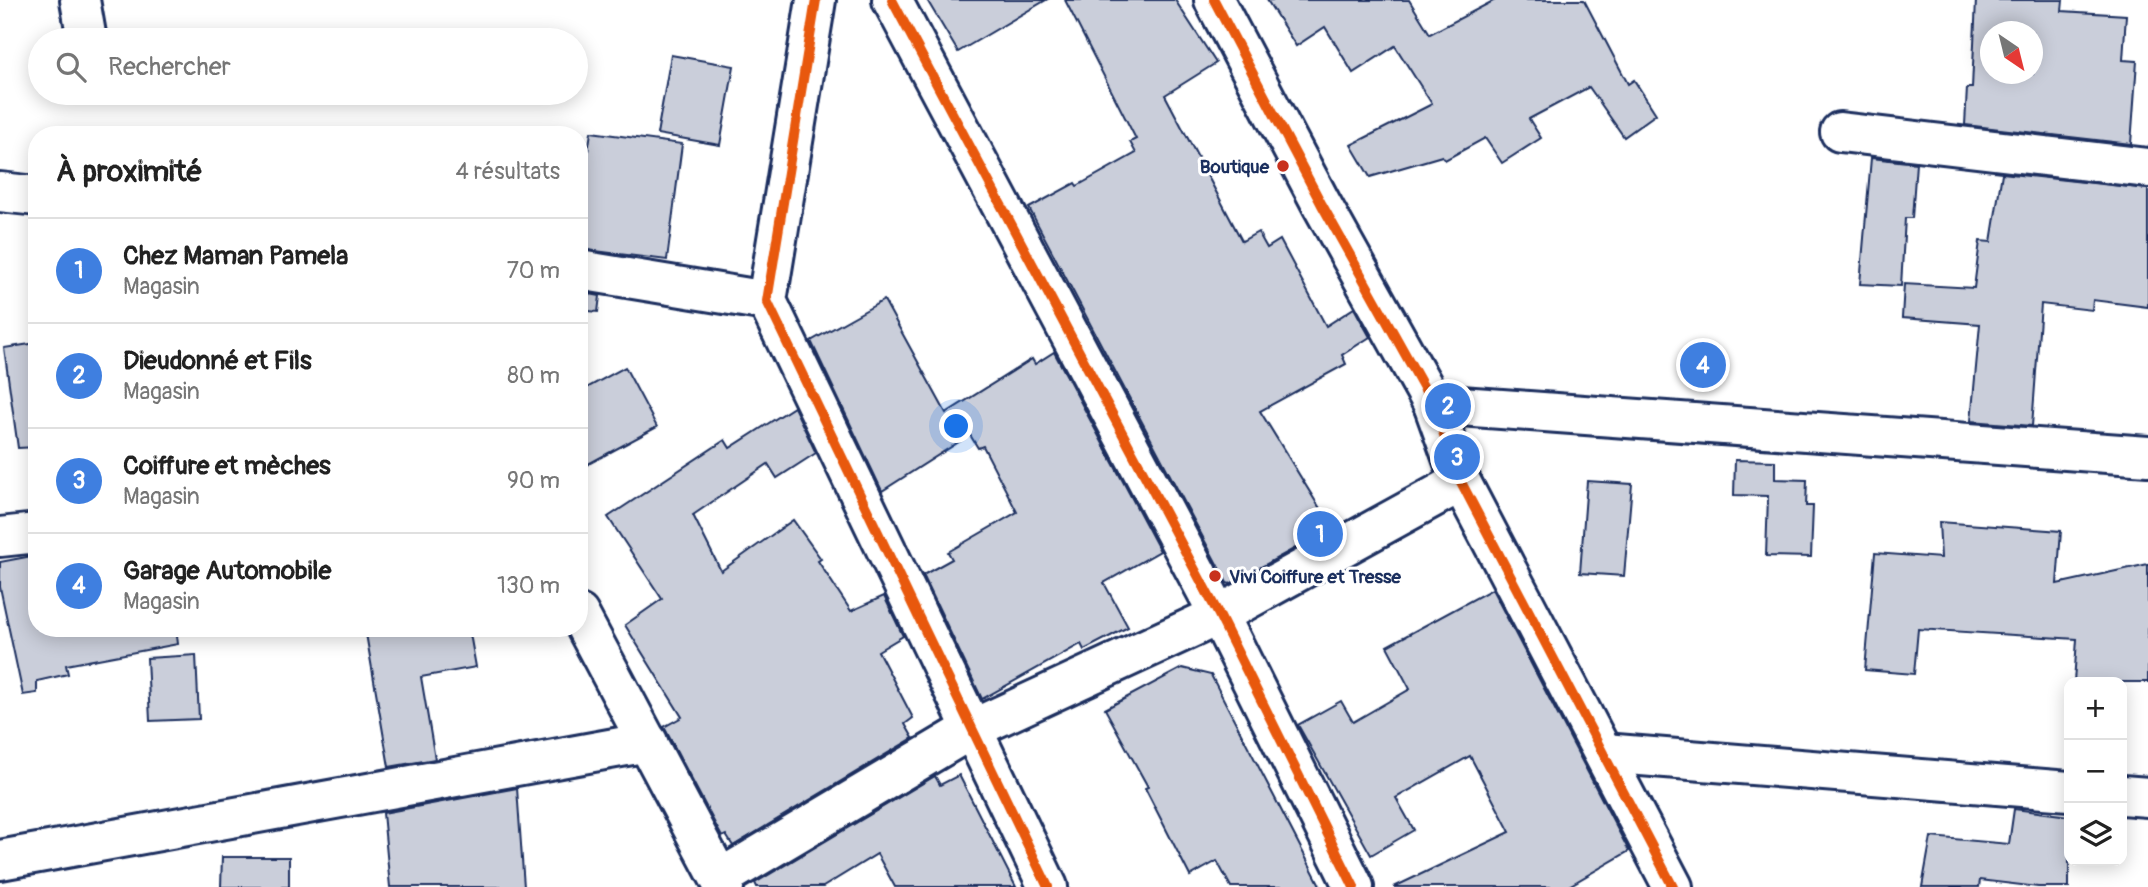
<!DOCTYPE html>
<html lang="fr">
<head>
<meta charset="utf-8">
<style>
  body { margin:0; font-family:Pangolin,sans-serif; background:#f6f6f6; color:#222 }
  .controls { position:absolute; right:21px; bottom:21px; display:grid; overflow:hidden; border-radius:14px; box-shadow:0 4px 18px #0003 }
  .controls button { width:63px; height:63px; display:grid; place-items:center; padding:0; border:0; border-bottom:2px solid #e0e0e0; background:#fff; color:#222; font:35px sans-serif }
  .compass { position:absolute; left:1980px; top:21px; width:63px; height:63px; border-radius:50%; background:#fff; box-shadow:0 4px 18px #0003; rotate:145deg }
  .you { position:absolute; left:957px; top:427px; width:24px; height:24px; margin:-18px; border:5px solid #fff; border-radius:50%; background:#1a73e8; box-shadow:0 0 0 10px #1a73e833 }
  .badge { display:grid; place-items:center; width:46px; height:46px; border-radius:50%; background:#c8321e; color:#fff; font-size:23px; font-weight:700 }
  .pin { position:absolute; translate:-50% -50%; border:4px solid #fff; box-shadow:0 2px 7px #0006 }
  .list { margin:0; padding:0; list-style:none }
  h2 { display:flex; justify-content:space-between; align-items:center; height:91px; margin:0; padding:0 28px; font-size:30px }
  h2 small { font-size:23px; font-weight:400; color:#767676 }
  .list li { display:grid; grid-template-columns:46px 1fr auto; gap:21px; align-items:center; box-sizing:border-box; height:105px; padding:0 28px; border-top:2px solid #e0e0e0 }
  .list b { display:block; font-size:26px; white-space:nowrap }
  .list p { margin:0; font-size:23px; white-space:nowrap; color:#767676 }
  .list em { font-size:23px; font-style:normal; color:#767676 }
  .icon { flex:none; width:38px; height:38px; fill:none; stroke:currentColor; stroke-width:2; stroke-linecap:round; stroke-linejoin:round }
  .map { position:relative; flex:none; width:2148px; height:887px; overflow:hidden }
  .search { position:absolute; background:#fff; box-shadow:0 4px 18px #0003; left:28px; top:28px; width:560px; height:77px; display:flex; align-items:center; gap:18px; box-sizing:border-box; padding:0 24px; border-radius:38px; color:#767676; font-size:26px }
  .panel { position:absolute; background:#fff; box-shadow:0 4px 18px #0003; left:28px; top:126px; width:560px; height:511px; border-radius:28px }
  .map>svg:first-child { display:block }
</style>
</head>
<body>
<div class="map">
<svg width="2148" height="887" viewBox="0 0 2148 887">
  <rect width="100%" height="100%" fill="#fff"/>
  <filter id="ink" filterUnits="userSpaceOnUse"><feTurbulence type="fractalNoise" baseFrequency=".0143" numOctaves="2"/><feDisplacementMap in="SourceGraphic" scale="14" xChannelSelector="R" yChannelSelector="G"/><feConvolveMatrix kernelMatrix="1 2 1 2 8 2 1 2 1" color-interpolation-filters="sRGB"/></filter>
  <g filter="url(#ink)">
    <g fill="#caceda" stroke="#1b2f5e" stroke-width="2" fill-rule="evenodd">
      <path d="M927 0H1046L958 52Z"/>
      <path d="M1065 0H1175L1216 63 1165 95 1242 241 1258 232 1267 248 1280 240 1326 326 1354 308 1370 337 1342 355 1346 364 1260 411 1332 528 1230 584 1227 583 1029 208 1075 183 1077 186 1136 153 1130 142 1136 139Z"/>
      <path d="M1267 0H1409L1430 34 1495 0H1584L1628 84 1634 80 1656 114 1624 137 1589 87 1529 119 1541 138 1502 163 1485 138 1445 160 1442 156 1370 177 1351 145 1432 104 1395 46 1353 73 1325 27 1296 46Z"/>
      <path d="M1976 0H2063L2062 11 2126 15 2123 60 2137 61 2131 144 1965 125 1967 88H1972ZM1991 32H2033V74H1991Z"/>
      <path d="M671 55 734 66 720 145 657 134Z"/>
      <path d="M591 132 682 144 667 260 579 249V212Z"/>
      <path d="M1871 158 1916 163 1912 218H1905L1901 286 1860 284Z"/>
      <path d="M2002 173 2148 189V307L2093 300 2092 310 2041 304 2032 426 1971 421 1980 324 1902 318 1904 284 1974 288 1980 241 1991 242Z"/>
      <path d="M579 292 600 296 598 312 579 310Z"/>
      <path d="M884 300 946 413 1032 359 1035 364 1054 352 1160 551 1104 583 1128 627 1084 650 1081 644 982 699 923 575 952 559 948 552 1017 512 983 446 978 448 970 435 882 491 811 341Z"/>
      <path d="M37 343V447L18 448 4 348Z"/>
      <path d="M625 367 657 427 579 469V392Z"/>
      <path d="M794 407 816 453 777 478 768 464 693 515 721 571 793 520 821 559 818 561 851 611 884 596 903 636 878 651 913 718 905 724 913 738 733 846 726 835 722 837 664 727 682 717 625 625 662 599 608 517 725 440 730 448Z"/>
      <path d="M1735 460 1775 461V479L1807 480 1806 506H1813L1811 557 1766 556 1768 496 1734 495Z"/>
      <path d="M1587 481 1632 484 1624 576 1580 573Z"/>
      <path d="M1939 522 2061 531 2057 584 2148 564V682H2074L2077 639 1918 629 1914 674 1865 670 1875 553 1941 558Z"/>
      <path d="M37 555V628H176L178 644 66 665 68 674 37 681V693L23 695 0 587V562Z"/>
      <path d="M1492 589 1629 851 1567 887H1394L1510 832 1470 756 1396 798 1414 830 1371 855 1298 725 1341 701 1353 722 1410 689 1387 646Z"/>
      <path d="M365 628H469L476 667 421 677 435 759 389 767Z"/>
      <path d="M196 655 199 719 150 721 147 658Z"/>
      <path d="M1182 668 1211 675 1321 887H1231L1217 861 1190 876 1145 788 1148 787 1105 709Z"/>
      <path d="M959 775 1016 887H895L877 854 823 887H757L755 883 935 776 940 785Z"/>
      <path d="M517 788 524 887H390L383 813Z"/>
      <path d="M2014 809 2069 816V887H2038L1980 880 1979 887H1922L1931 837 2009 844Z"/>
      <path d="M222 857H289V887H221Z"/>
    </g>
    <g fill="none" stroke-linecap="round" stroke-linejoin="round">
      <defs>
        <g id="minor">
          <path d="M80 0 87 40"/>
          <path d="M816 0 767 301 1048 887"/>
          <path d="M892 0 1219 615 1354 887"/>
          <path d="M1214 0 1322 205 1433 404 1461 482 1673 887"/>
          <path d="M1840 132 2148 168"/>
          <path d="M0 192 37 196"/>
          <path d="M579 270 767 301"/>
          <path d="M1433 404 2148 456"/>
          <path d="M0 537 37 533"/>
          <path d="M579 614 724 887"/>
          <path d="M1604 753 2069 791"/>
          <path d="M2122 795 2148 797"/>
          <path d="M0 860 648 742"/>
          <path d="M721 878 970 730 1219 615 1461 482"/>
        </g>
      </defs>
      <use href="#minor" stroke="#1b2f5e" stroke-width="44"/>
      <use href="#minor" stroke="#fff" stroke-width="38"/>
      <defs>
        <g id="cycleway">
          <path d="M816 0 767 301 1048 887"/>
          <path d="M892 0 1219 615 1354 887"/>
          <path d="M1214 0 1322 205 1433 404 1461 482 1673 887"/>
        </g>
      </defs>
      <use href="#cycleway" stroke="#fff" stroke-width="15"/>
      <use href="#cycleway" stroke="#e8590c" stroke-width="10"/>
    </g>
  </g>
  <g fill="#c8321e" stroke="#fff" stroke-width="2.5">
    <circle cx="1283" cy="166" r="7"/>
    <circle cx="1215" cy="576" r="7"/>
  </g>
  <g text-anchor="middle" stroke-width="6" stroke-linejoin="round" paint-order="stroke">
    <g font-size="19" font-weight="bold" fill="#1b2f5e" stroke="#fff" text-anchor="end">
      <text x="1269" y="173">Boutique</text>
      <text x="1229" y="583" text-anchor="start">Vivi Coiffure et Tresse</text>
    </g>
  </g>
</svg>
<div class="controls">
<button>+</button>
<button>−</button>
<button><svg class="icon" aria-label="layers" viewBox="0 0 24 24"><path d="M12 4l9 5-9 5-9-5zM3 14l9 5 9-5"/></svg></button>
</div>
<svg class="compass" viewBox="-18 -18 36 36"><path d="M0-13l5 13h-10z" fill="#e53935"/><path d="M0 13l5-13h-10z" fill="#767676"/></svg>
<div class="you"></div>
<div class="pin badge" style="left:1320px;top:534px;background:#3f7fe0">1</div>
<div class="pin badge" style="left:1448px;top:406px;background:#3f7fe0">2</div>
<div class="pin badge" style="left:1457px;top:457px;background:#3f7fe0">3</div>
<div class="pin badge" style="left:1703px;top:365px;background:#3f7fe0">4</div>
<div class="search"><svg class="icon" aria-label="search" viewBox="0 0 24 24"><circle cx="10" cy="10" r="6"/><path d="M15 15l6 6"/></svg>Rechercher</div>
<section class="panel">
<h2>À proximité<small>4 résultats</small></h2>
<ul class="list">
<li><span class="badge" style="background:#3f7fe0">1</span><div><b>Chez Maman Pamela</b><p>Magasin</p></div><em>70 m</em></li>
<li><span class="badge" style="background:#3f7fe0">2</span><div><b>Dieudonné et Fils</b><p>Magasin</p></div><em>80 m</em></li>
<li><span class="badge" style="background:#3f7fe0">3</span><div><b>Coiffure et mèches</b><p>Magasin</p></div><em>90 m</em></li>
<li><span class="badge" style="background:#3f7fe0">4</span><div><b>Garage Automobile</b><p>Magasin</p></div><em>130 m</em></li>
</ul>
</section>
</div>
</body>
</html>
